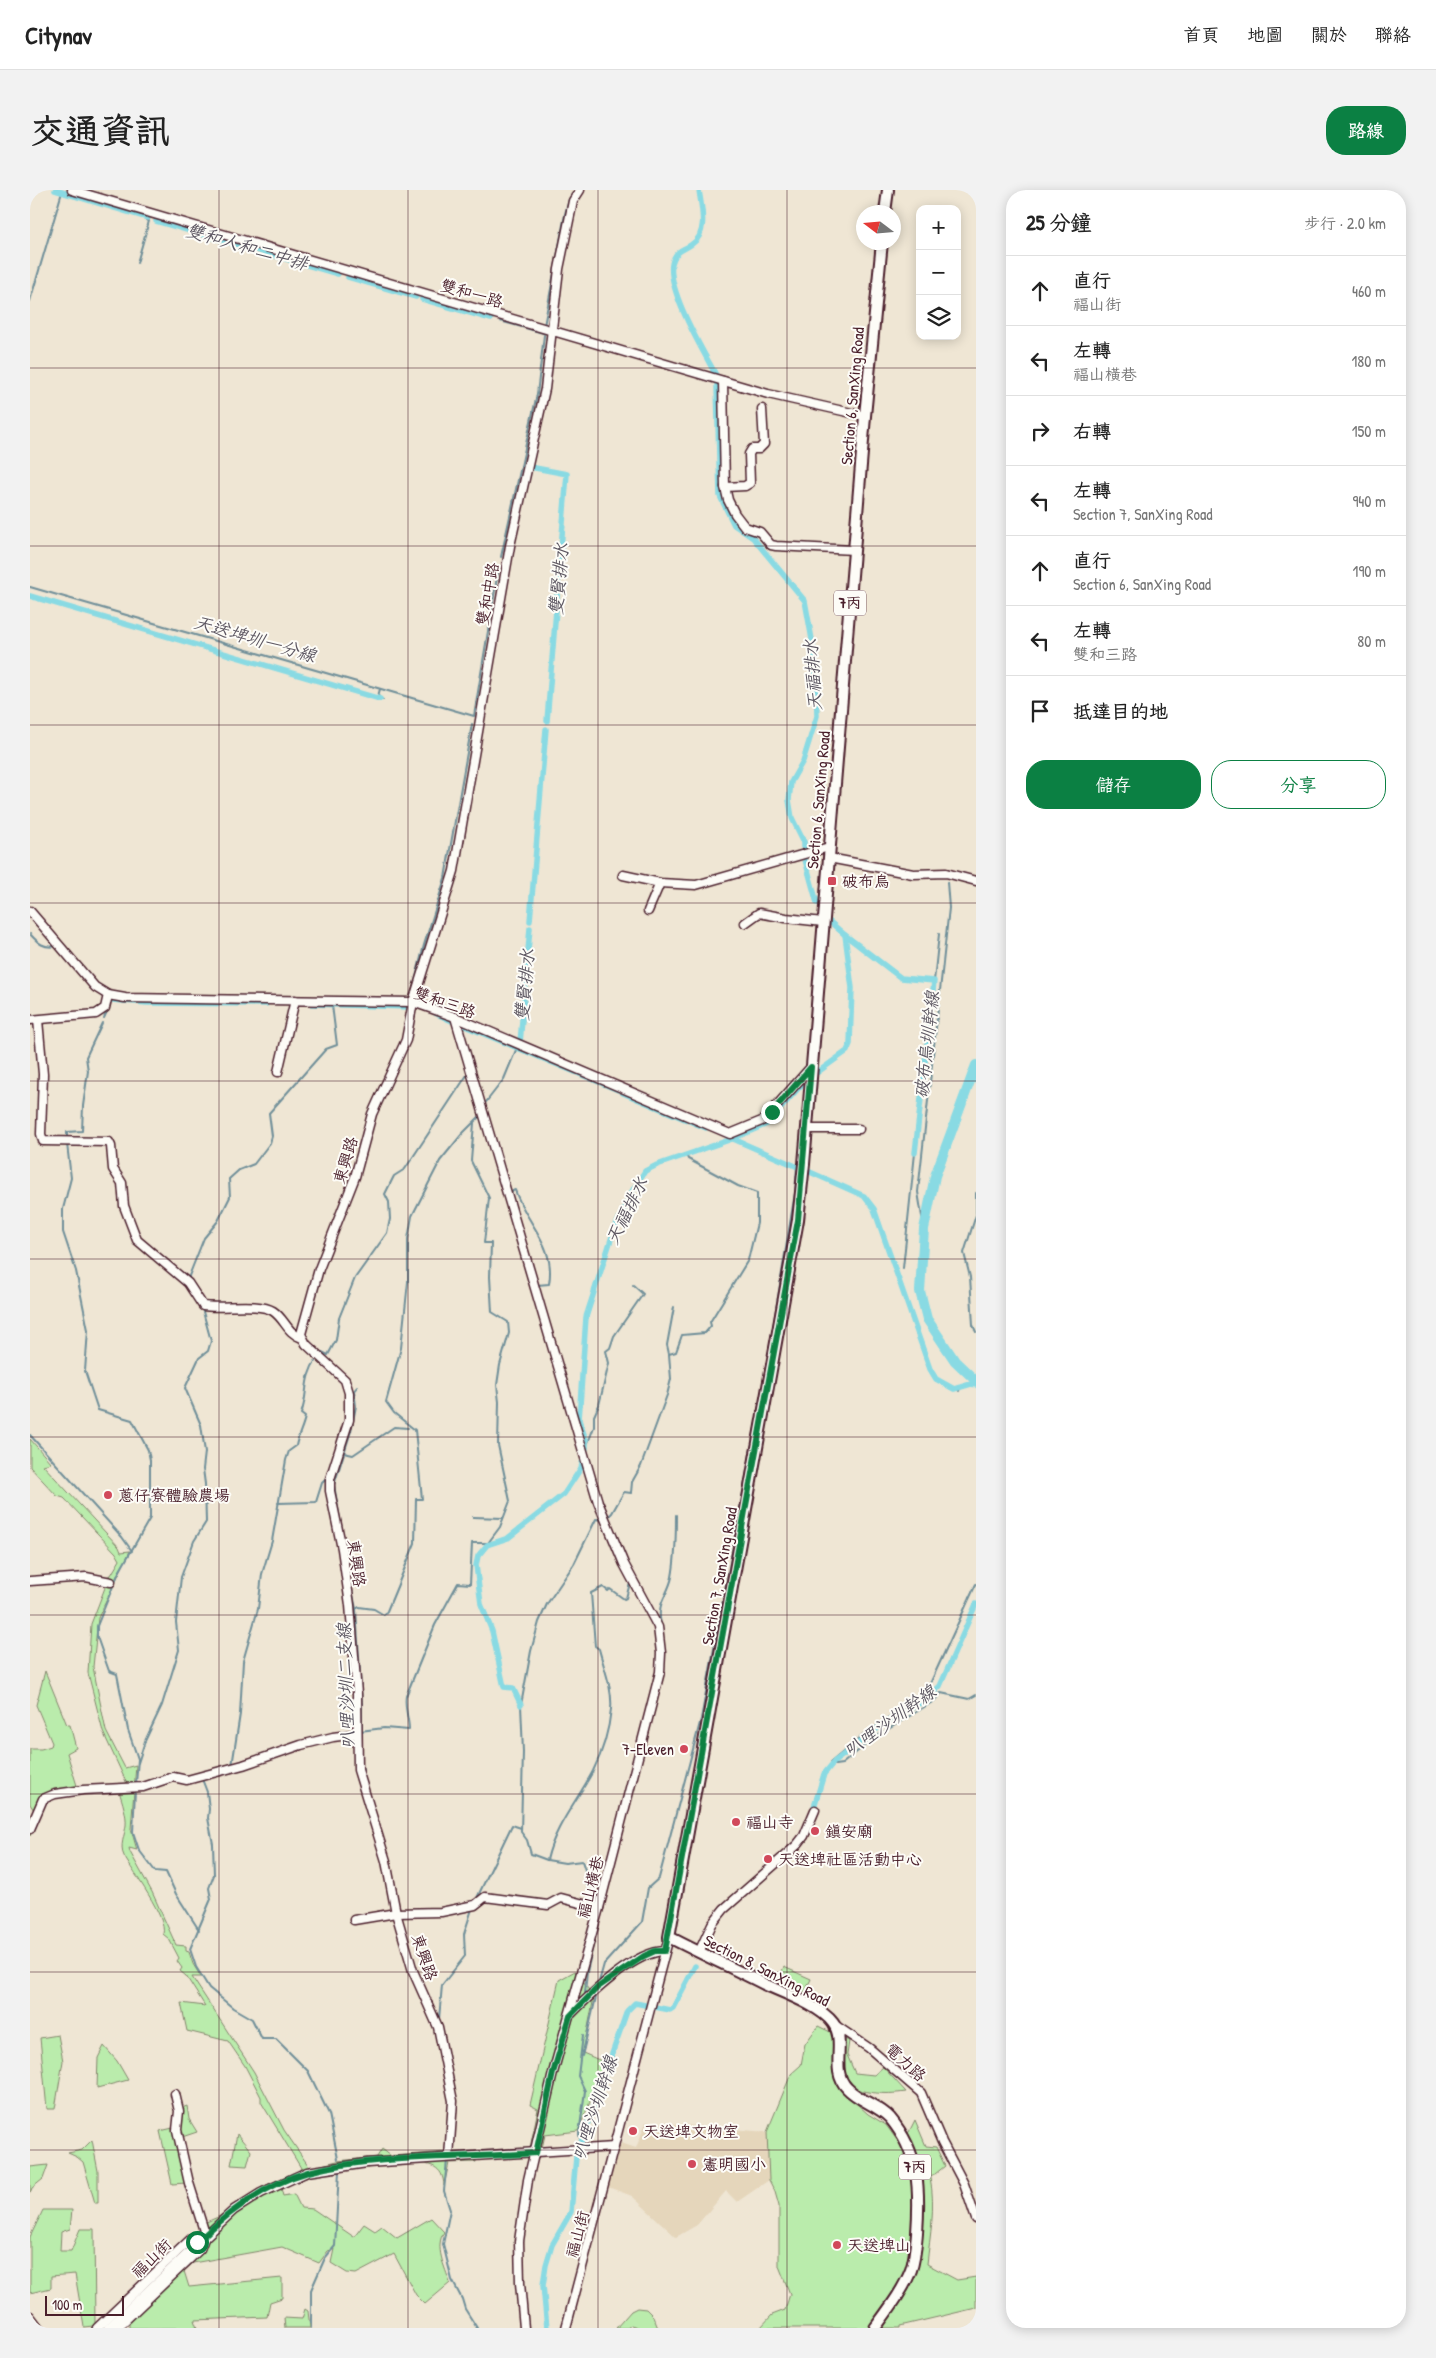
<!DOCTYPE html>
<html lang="zh-TW">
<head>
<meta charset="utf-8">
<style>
  body { margin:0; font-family:"Patrick Hand","LXGW WenKai TC",sans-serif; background:#f2f2f2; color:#222 }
  .controls { position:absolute; right:15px; top:15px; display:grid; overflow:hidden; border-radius:10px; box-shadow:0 2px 12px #0003 }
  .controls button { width:45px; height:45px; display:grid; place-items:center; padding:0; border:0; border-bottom:1px solid #e0e0e0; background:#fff; color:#222; font:25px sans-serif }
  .compass { position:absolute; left:826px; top:15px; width:45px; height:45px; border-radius:50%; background:#fff; box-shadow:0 2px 12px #0003; rotate:286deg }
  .scale { position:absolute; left:15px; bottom:12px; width:79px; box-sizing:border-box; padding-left:5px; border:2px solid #4a1f2b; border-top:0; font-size:14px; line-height:18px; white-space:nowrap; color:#4a1f2b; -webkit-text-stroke:4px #fdfcf7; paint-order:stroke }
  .stop { position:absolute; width:15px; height:15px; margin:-11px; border:4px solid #0b8043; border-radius:50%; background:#fff }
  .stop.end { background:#0b8043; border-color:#fff; box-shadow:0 1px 5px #0008 }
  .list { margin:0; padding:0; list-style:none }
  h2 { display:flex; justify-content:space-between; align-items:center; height:65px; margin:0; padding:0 20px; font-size:21px }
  h2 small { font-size:16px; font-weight:400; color:#767676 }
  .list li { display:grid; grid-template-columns:32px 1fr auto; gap:15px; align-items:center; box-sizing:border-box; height:70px; padding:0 20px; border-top:1px solid #e0e0e0 }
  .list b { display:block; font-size:19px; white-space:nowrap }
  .list p { margin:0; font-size:16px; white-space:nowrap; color:#767676 }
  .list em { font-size:16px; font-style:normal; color:#767676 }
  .actions { display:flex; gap:10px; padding:15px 20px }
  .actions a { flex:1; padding:11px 0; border:1px solid #0b8043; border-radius:20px; text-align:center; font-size:18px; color:#0b8043 }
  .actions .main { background:#0b8043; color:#fff }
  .icon { flex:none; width:28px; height:28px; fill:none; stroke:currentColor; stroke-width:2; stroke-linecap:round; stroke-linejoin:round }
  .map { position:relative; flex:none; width:946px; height:2138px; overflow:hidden; border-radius:20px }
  header { display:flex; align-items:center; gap:30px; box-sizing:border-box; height:70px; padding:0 25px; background:#fff; border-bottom:1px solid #e0e0e0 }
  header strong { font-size:24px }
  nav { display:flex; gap:28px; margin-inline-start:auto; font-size:18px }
  .intro { display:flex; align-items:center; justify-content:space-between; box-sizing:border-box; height:120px; padding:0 30px }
  h1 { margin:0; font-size:35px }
  .button { padding:12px 22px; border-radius:20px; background:#0b8043; color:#fff; font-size:18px; font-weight:700 }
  main { display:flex; gap:30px; padding:0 30px }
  aside { flex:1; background:#fff; border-radius:20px; box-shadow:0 2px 12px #0003 }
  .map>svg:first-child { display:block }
</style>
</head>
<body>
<header>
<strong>Citynav</strong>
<nav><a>首頁</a><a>地圖</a><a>關於</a><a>聯絡</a></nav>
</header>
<div class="intro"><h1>交通資訊</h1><a class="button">路線</a></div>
<main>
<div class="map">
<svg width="946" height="2138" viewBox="0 0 946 2138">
  <rect width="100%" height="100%" fill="#efe6d4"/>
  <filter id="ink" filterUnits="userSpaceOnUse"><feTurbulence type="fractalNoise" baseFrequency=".02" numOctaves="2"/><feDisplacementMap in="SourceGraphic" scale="10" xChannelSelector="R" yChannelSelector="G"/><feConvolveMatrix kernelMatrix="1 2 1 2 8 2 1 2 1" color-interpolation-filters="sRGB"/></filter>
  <g filter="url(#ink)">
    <path fill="#e5d6bb" d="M616 1932 737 1942 739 1990 707 2012 696 2001 667 2035 646 2047 602 2006 578 1997 591 1953 606 1958Z"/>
    <g fill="#baecac" stroke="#82866c">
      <path d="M0 1249 21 1273 13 1275 89 1357 91 1362 100 1361 68 1428 63 1477 76 1541 95 1578 106 1575 101 1639 107 1660 99 1658 100 1662 122 1702 146 1755 156 1756V1761L159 1762 163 1774 171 1787H162L224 1882 254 1940 280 1978 307 1971 347 1967 352 1959 361 1966 416 1962 445 1963 446 1972 419 1973 414 1996C413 1975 400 1974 382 1973L289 1983 251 1998 253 2006 264 2004 271 2018 283 2019 324 2047 334 2034 345 2041 352 2036 367 2048 401 2028 414 2042C404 2057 415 2077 420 2093L395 2114 386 2105 364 2064 326 2084 317 2083 301 2073 304 2059 298 2061 289 2073 252 2057 163 2073 154 2081 159 2097 252 2088V2108L240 2112 237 2127 164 2130 167 2138H99V2132L93 2138H61L63 2136 54 2137 45 2084 21 2086V2098L0 2103V2047L13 2020H42L40 2039 31 2042 30 2061H41L50 2039H64L65 2135 170 2038 156 1993 142 1994 130 1941 143 1938 147 1920 157 1916 159 1929 167 1942 152 1947 161 1992 174 2033 188 2027 232 1997 269 1981 271 1978 231 1912V1907L215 1876 198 1851 157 1841 151 1813 175 1816 156 1786 150 1781 152 1778 147 1771 149 1768 139 1749 133 1744C138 1728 102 1681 94 1666 89 1656 95 1645 96 1635 97 1625 92 1611 89 1601L41 1604 16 1610 0 1646V1634L5 1622 0 1614V1559H11L21 1556 22 1553 6 1515 15 1481 37 1535H40L46 1558 37 1563 48 1599 98 1596 73 1542 58 1483 61 1434 76 1395 70 1389 81 1385 90 1370 86 1363 34 1308 27 1306 0 1277Z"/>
      <path d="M754 1777 781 1789 775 1802 748 1789Z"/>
      <path d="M545 1781 564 1807 553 1863 576 1873 548 1941 515 1945 512 1958H500L508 1919 500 1915 529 1790Z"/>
      <path d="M788 1836 819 1851 817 1865 825 1883 844 1885 853 1877 876 1902C854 1905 833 1904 814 1893L809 1898 838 1924 856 1935 867 1950 879 1942 885 1930 896 1956 906 1957 915 1976 900 1988C906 2017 900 2045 897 2074L927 2090 946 2087V2118L870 2136V2138H730L742 2125 755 2120 760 2104 749 2076V2016L745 2002 739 1990 737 1942 761 1884 771 1875 775 1854Z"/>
      <path d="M28 1845 33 1871 25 1919H17L10 1848Z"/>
      <path d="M74 1856 87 1871 98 1890 67 1898 68 1868Z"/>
      <path d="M207 1944 221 1961 217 1976 201 1975Z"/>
      <path d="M62 1950 68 1981V2013H65L53 1972 47 1967 38 1963 52 1960Z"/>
      <path d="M18 1975 13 1989 2 1998 0 2003V1977Z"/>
      <path d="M607 2118 616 2119 623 2126 628 2138H610L601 2135 597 2138H586L601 2121Z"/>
      <path d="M275 2119 278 2121 280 2138H255L254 2128 272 2129Z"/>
    </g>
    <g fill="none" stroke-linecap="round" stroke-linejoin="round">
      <g stroke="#708f99" stroke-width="2">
        <path d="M107 73 119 31 116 30 117 26"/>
        <path d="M0 111 32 2"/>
        <path d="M470 131 513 143"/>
        <path d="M514 136 535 24 539 9 545 0"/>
        <path d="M471 367 507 204 514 145"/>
        <path d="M0 397 444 526 468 381"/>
        <path d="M350 509 353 510"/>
        <path d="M350 511 347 510 350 499"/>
        <path d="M0 744C8 753 14 759 27 756"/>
        <path d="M904 791 909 744"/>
        <path d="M383 799 394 755 415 688 442 534"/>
        <path d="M74 828 80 815"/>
        <path d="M453 916 474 889 486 860"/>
        <path d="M37 949V942L52 941 53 916 58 881 56 867 72 833"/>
        <path d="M37 954 41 988 33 1019V1042L46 1081 58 1140 55 1181 68 1220 102 1230 118 1260 120 1270V1328L88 1384 67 1436V1447L79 1481 87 1484 98 1540 108 1569 106 1594"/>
        <path d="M480 1002 485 1000C496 1034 526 1054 519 1094L507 1095"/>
        <path d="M946 1003V1023"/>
        <path d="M946 1025 934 1063 940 1087 943 1135 946 1142"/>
        <path d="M894 1039 888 1002 919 718 917 692"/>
        <path d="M873 1078 885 963"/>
        <path d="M159 1091V1086L174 1048 188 1031 200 1007 199 989 209 980 224 974 240 953 242 946 239 923 296 859 307 855 302 815"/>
        <path d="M639 1164 637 1155 644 1117"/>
        <path d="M290 1165 292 1162 298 1165 306 1150 309 1128 325 1088 357 1043 360 1029 359 1012 355 1004 364 986 375 979 439 882"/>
        <path d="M734 1192 765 1003 767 976"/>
        <path d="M929 1201 930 1198"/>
        <path d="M323 1202 327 1197"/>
        <path d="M0 1245 92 1347 102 1361"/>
        <path d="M556 1258 564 1237V1226L569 1215 579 1173 576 1161 580 1158 584 1146 613 1104 603 1095"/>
        <path d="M314 1263 323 1265 364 1237 378 1238"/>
        <path d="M248 1313 286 1312 292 1293 298 1287"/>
        <path d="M443 1327 473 1328"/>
        <path d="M578 1327 582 1323 594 1302 601 1303 602 1292 611 1276 637 1205 641 1189 639 1164 646 1162 652 1145 675 1143 681 1136 680 1132 718 1070 727 1033V1003L708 996 658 969 656 965"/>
        <path d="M320 1385 304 1295 321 1241 326 1216 324 1201"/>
        <path d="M321 1395 326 1419 332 1515V1575L335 1589"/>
        <path d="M326 1419 329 1417 344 1419 354 1425 357 1421 385 1353 386 1309H392L385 1240 364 1223 356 1212 371 1158 378 1092V1049L382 1026 410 971 432 944 451 925"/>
        <path d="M631 1434C626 1412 638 1406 642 1387 646 1366 646 1346 646 1325"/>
        <path d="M330 1541 354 1538 379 1540C379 1528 374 1518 376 1506L405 1435 428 1393 440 1394 442 1353H458L470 1337 480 1311 468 1255 469 1212 467 1195 470 1175 479 1143 478 1132 462 1122 460 1087 461 1053H454L459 1008 441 971 444 933"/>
        <path d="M801 1572 836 1543 902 1500 899 1496 946 1394"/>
        <path d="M108 1573 115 1551 132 1515 149 1460 146 1432 151 1387 164 1351 176 1332 175 1294 173 1279 175 1262 171 1235 155 1198 169 1168 178 1161 181 1151 172 1118"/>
        <path d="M803 1573 805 1575 812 1574 844 1548 904 1511 911 1503 939 1509 946 1505"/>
        <path d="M202 1576 210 1524 213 1471 228 1419 232 1384 242 1351 256 1270 259 1261 266 1256C268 1245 273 1237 275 1227L271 1224C279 1203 272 1190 287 1168"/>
        <path d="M172 1589 177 1602 179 1619 178 1628 183 1654 184 1685 179 1698 181 1709 160 1759 166 1777 179 1798 203 1818 222 1829 232 1849H246L278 1881 299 1924 308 1969"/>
        <path d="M105 1601 103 1642 109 1660 125 1681 136 1682 146 1704 169 1740"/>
        <path d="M517 1670 501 1664 497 1650 491 1642 493 1562 491 1515 501 1461 509 1432 517 1414 544 1374 566 1329 572 1330"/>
        <path d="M446 1710 482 1635 491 1638"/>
        <path d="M566 1714 555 1691 556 1683 552 1671 535 1673 517 1670C525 1636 547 1611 563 1581 572 1563 579 1540 581 1519 583 1500 574 1478 569 1459L565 1456 561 1403 573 1397 578 1401 580 1399 594 1409 596 1408 600 1393"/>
        <path d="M569 1792 574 1774 612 1732 618 1698 629 1688 671 1529 729 1216"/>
        <path d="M555 1803 557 1782 567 1738"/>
        <path d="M409 1829 412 1795 435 1766 434 1744 442 1719"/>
        <path d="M552 1866 567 1803"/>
        <path d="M551 1953 549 1944 555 1901 548 1886 553 1845"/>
        <path d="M417 1970 414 2001 420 2020 413 2054 422 2090 432 2109 435 2119 447 2138"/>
        <path d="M281 2138V2100L295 2068 305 2056 309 1981"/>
      </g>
      <g stroke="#89dae3" stroke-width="5.5">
        <path d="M25 0 118 28"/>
        <path d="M669 0C671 16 679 43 662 54 656 59 647 60 644 68 631 91 674 163 686 185"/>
        <path d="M126 31 308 84"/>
        <path d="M318 87 386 107"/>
        <path d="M392 109 461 129"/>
        <path d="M687 195 690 306 704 335 723 348 775 411 785 466 787 526 773 571 761 592 759 610 762 628 774 652V666L787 713"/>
        <path d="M500 277 537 284 517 531"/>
        <path d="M0 406 350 509"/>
        <path d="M500 731 516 539"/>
        <path d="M815 745 871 788 904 791 885 963"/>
        <path d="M82 810 117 813 236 814"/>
        <path d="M281 814 379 817"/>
        <path d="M405 823 424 832"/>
        <path d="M430 834 588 900"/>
        <path d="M490 853 500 738"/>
        <path d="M593 903 676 938"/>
        <path d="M701 948 768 977"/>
        <path d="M780 982 834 1006 844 1019 900 1179 906 1189 924 1199 941 1194 946 1195"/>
        <path d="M491 1515 483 1498 474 1497 462 1441 451 1414 446 1375 448 1366 457 1355 478 1348 534 1304 551 1278 556 1258V1250L549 1230 556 1127 584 1040 601 1003 615 981 627 975 702 949 737 934 774 892 817 861 820 854 822 798 815 745 799 731"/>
        <path d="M784 1617 794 1584 804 1572 852 1535 897 1509 910 1496 946 1414"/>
        <path d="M517 2138 513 2095 516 2075 522 2055 541 2022 546 1967 597 1821 605 1813 640 1820 643 1818 665 1776"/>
      </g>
      <path stroke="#89dae3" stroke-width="10" d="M946 875 905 986 894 1039 890 1101 897 1129 925 1171 946 1191"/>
      <defs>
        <g id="minor">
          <path d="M42 0 738 204 835 226"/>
          <path d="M693 191 695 297 698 310 705 324 715 337 730 342 741 355 746 356 824 360"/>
          <path d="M695 297 715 296 720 293 719 264 722 259H729L734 254 732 219"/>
          <path d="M799 668 883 684 916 683 946 691"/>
          <path d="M593 685 630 693 666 695 799 657"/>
          <path d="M0 721 65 797 78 805 95 808 383 812 425 827 700 944 734 930 781 877"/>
          <path d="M618 721 630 693"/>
          <path d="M715 733 729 723 756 728 793 732"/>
          <path d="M425 827 568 1312 594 1374 628 1437 631 1463 630 1482 569 1718 523 1883 498 1990 489 2051 490 2093 494 2138"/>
          <path d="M0 830 66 824 75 818 78 805"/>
          <path d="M8 830 13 884 11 944 13 951 79 952 81 956 83 979 92 993 94 1016 107 1050 158 1093 173 1116C191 1119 229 1112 243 1121 255 1129 257 1143 272 1148"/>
          <path d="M248 882 265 810"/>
          <path d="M777 939H829"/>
          <path d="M0 1391 56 1387 81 1392"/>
          <path d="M0 1639 13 1609 25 1604 53 1600 113 1597 143 1587 157 1590 213 1575 271 1555 303 1547 326 1544"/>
          <path d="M324 1730 366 1723 411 1722 445 1715 455 1707 518 1715 531 1708 569 1718"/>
          <path d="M669 1762 682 1734 694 1719 767 1655 774 1646 785 1620"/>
          <path d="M541 1824C562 1803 605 1761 635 1761"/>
          <path d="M805 1835 839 1858 891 1903 912 1952 934 1994 946 2029"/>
          <path d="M145 1904 149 1921 147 1940 159 1993 175 2044"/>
          <path d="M419 1967 423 1911 408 1837 383 1781 366 1723 356 1671 328 1580 327 1504 320 1415 312 1359 300 1301V1289L319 1230V1203L315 1190 276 1154 271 1144 289 1079 325 987 342 924 376 850 383 812 424 681 480 356 515 199 529 79 543 11 550 0"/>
          <path d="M0 2126 9 2138"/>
          <path d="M67 2138 163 2047 175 2044"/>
          <path d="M78 2138 204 2020 231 2003 277 1982 337 1973 584 1957"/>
          <path d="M87 2138 170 2059 175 2046"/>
          <path d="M536 2138 639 1747"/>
        </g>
        <g id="major">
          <path d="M855 22 858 0"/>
          <path d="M845 2138C858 2120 873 2101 881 2080 885 2069 886 2054 887 2043 890 2000 890 1964 860 1928 848 1915 829 1911 817 1898 799 1880 817 1852 803 1833 791 1816 754 1803 734 1794 702 1778 670 1763 639 1747L768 1030 774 974 835 226 852 52"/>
        </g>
      </defs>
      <use href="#minor" stroke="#4a1f2b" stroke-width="11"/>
      <use href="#major" stroke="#4a1f2b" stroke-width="14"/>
      <use href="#minor" stroke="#fdfcf7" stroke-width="8"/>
      <use href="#major" stroke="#fdfcf7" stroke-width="10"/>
    </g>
  </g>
  <g fill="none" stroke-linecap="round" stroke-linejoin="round" filter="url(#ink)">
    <path stroke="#0b8043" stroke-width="6" d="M167 2052C198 2022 235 1994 278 1982 348 1964 433 1969 506 1963L523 1883 540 1826 568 1797 614 1766 625 1761H635L768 1030 781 877 742 922"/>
  </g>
  <path fill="none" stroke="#4a1f2b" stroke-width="1" stroke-opacity="0.55" d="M189 0V2138M378 0V2138M568 0V2138M757 0V2138M0 178H946M0 356H946M0 535H946M0 713H946M0 891H946M0 1069H946M0 1247H946M0 1425H946M0 1604H946M0 1782H946M0 1960H946"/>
  <g fill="#d1495b" stroke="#fdfcf7" stroke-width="2">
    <rect x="797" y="686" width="10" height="10" rx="2.5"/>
    <circle cx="78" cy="1305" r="5"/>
    <circle cx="654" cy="1559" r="5"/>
    <circle cx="706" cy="1632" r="5"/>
    <circle cx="785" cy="1641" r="5"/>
    <circle cx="738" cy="1669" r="5"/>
    <circle cx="603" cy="1941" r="5"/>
    <circle cx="662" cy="1974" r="5"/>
    <circle cx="807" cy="2055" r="5"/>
  </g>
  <g text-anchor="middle" stroke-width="4" stroke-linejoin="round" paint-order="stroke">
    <g fill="#fdfcf7" stroke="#806168" stroke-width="1">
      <rect x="804" y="400.5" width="32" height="25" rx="4"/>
      <rect x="869" y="1964.5" width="32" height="25" rx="4"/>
    </g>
    <g font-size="15" font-weight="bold" fill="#4a1f2b">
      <text x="820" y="418">7丙</text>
      <text x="885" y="1982">7丙</text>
    </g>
    <g font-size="16" fill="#4a1f2b" stroke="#fdfcf7">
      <text transform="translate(442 103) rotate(16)" y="6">雙和一路</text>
      <text transform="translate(822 206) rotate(-85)" y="6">Section 6, SanXing Road</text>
      <text transform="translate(457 404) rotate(-80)" y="6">雙和中路</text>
      <text transform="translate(788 610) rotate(-85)" y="6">Section 6, SanXing Road</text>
      <text transform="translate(415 812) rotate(19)" y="6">雙和三路</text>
      <text transform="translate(315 970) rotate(-73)" y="6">東興路</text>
      <text transform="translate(327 1373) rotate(82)" y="6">東興路</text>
      <text transform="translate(689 1386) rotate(-80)" y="6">Section 7, SanXing Road</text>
      <text transform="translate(560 1697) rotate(-76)" y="6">福山橫巷</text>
      <text transform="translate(395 1767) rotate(71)" y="6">東興路</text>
      <text transform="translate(737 1780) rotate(27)" y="6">Section 8, SanXing Road</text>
      <text transform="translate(876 1872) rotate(42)" y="6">電力路</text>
      <text transform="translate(547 2044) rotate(-75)" y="6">福山街</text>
      <text transform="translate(121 2068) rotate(-44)" y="6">福山街</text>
    </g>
    <g font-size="16" fill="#4a1f2b" stroke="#fdfcf7" text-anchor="start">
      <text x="812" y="697">破布烏</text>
      <text x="88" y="1311">蔥仔寮體驗農場</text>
      <text x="644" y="1565" text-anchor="end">7-Eleven</text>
      <text x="716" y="1638">福山寺</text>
      <text x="795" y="1647">鎮安廟</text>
      <text x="748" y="1675">天送埤社區活動中心</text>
      <text x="613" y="1947">天送埤文物室</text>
      <text x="672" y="1980">憲明國小</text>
      <text x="817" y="2061">天送埤山</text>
    </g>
    <g font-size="18" font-style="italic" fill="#5d5762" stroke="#fdfcf7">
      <text transform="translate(217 57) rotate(16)" y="6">雙和人和二中排</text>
      <text transform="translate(529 389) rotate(-85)" y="6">雙賢排水</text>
      <text transform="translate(225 449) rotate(16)" y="6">天送埤圳一分線</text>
      <text transform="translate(783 485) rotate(-94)" y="6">天福排水</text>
      <text transform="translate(495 795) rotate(-85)" y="6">雙賢排水</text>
      <text transform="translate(897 855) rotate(-84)" y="6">破布烏圳幹線</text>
      <text transform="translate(597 1021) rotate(-64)" y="6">天福排水</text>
      <text transform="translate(316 1496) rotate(-92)" y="6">叭哩沙圳二支線</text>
      <text transform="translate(860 1531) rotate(-36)" y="6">叭哩沙圳幹線</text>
      <text transform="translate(565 1918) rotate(-72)" y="6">叭哩沙圳幹線</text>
    </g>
  </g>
</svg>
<div class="controls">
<button>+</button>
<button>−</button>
<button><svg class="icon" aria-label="layers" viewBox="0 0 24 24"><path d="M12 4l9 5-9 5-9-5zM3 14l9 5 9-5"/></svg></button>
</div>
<svg class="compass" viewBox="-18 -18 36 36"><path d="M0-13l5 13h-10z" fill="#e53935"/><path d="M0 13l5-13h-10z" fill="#767676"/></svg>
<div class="scale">100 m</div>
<div class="stop" style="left:167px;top:2052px"></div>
<div class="stop end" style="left:742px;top:922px"></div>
</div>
<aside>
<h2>25 分鐘<small>步行 · 2.0 km</small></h2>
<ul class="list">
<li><svg class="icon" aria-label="ahead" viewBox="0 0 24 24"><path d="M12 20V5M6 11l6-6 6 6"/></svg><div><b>直行</b><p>福山街</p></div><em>460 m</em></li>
<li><svg class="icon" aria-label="left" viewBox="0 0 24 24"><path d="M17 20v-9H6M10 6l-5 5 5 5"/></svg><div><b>左轉</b><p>福山橫巷</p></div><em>180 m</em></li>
<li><svg class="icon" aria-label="right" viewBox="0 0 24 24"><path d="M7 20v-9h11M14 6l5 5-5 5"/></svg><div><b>右轉</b></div><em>150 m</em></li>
<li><svg class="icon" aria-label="left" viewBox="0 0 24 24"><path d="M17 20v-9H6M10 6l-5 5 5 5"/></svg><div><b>左轉</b><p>Section 7, SanXing Road</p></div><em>940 m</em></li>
<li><svg class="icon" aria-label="ahead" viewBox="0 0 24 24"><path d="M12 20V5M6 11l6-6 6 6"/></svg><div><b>直行</b><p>Section 6, SanXing Road</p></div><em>190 m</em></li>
<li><svg class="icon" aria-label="left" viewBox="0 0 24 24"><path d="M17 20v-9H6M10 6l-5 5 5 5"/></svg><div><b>左轉</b><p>雙和三路</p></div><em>80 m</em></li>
<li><svg class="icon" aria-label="arrive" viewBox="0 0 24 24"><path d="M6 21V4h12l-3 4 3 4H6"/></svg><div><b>抵達目的地</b></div></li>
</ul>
<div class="actions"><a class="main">儲存</a><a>分享</a></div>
</aside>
</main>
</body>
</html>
